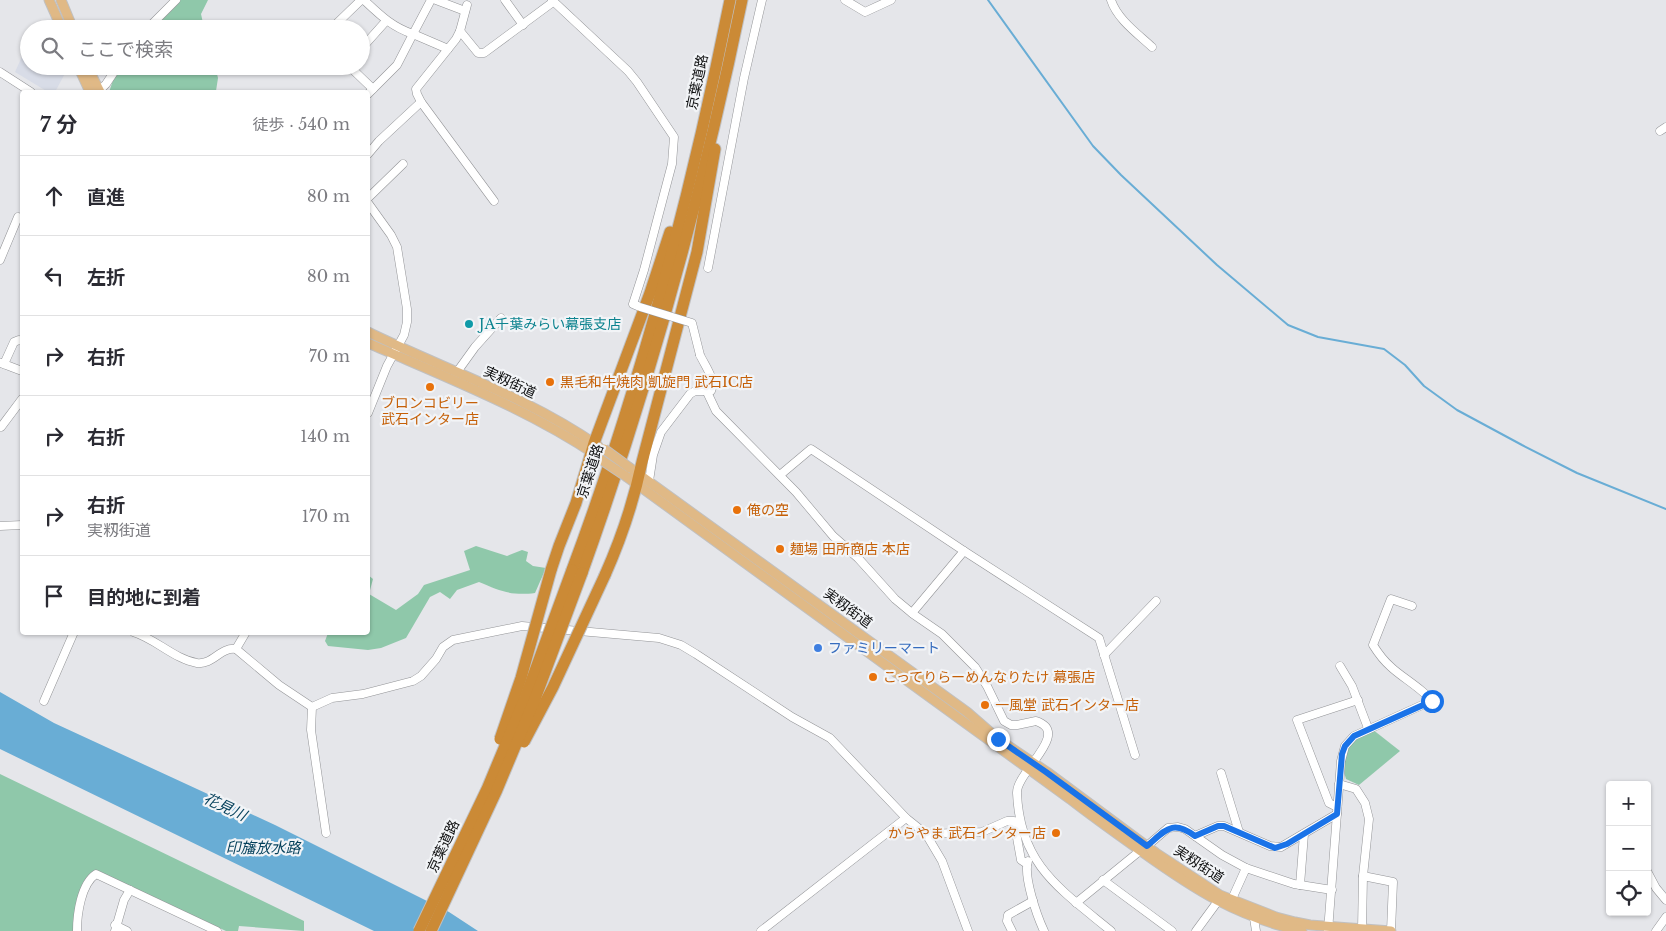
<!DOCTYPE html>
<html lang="ja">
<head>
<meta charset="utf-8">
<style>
  body { margin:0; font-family:"Libre Baskerville","Noto Sans JP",serif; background:#f7f7f7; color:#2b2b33 }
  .controls { position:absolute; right:15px; bottom:15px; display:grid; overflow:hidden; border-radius:5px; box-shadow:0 1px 4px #0004 }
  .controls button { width:45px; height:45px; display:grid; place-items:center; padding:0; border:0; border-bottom:1px solid #e1e1e2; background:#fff; color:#2b2b33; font:25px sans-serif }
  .stop { position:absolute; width:15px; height:15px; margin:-11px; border:4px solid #1a73e8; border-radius:50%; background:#fff }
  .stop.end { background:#1a73e8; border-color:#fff; box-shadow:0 1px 5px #0008 }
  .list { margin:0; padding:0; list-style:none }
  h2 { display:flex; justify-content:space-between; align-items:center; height:65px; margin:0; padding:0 20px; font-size:21px }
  h2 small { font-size:16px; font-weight:400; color:#7c7c81 }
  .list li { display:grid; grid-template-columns:32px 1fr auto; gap:15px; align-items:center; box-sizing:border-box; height:80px; padding:0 20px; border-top:1px solid #e1e1e2 }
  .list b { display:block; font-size:19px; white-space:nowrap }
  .list p { margin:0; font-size:16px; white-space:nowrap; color:#7c7c81 }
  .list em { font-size:16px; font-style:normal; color:#7c7c81 }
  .icon { flex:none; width:28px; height:28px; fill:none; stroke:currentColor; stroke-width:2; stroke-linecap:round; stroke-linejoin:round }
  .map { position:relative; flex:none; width:1666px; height:931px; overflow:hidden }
  .search { position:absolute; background:#fff; box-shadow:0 1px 4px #0004; left:20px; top:20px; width:350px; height:55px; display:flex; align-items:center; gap:12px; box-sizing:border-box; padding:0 18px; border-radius:28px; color:#7c7c81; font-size:19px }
  .panel { position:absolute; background:#fff; box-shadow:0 1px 4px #0004; left:20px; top:90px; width:350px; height:545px; border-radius:5px }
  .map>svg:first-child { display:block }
</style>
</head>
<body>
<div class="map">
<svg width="1666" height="931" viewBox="0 0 1666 931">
  <rect width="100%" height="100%" fill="#e5e6ea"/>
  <path fill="#d8dce7" d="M29 41V66H69L55 92H48L15 72Z"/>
  <g fill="#8fc8aa">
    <path d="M172 0H208L201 14 203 23 200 29H147Z"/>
    <path d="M118 66H215L218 78 216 91 215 92H109Z"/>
    <path d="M476 546 507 556 522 550 528 552 526 561 533 566 546 568 535 593C512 596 500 591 479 582L457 590 450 599 440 592 430 597 406 638 381 648 368 650 328 646 325 641 328 633 368 632V575L373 579 369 594 396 610 418 594 424 585 470 570 464 551Z"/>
    <path d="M1372 729 1400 751 1359 785 1346 779C1338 753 1351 741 1372 729Z"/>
    <path d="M0 774 304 921V931L239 926 238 931H226L98 872 91 873 80 895 73 931H0Z"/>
  </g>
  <path fill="#69add5" d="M0 692 54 723 275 825 449 912 478 931H374L0 749Z"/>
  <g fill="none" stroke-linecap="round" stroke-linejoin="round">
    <path stroke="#69add5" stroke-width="2" d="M988 0 1093 146 1121 175 1217 265 1288 325 1318 337 1384 349 1405 365 1424 386 1457 410 1522 445 1577 473 1666 509"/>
    <defs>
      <g id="minor">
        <path d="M364 0C380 15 392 27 413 34L397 65 368 94"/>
        <path d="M431 0 413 34 448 49"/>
        <path d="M436 0 465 11"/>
        <path d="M505 0 523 25"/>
        <path d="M552 0 628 71 637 82 674 137 672 164 668 179 644 270 633 304 640 307"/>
        <path d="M845 0 865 12 891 0"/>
        <path d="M1111 0C1117 19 1138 34 1152 47"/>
        <path d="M147 29 176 0"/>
        <path d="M331 29 361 0"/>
        <path d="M460 31 467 5"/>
        <path d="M361 49 386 21"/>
        <path d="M349 66 373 89"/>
        <path d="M0 72 31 92"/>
        <path d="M98 92 106 84 118 66"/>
        <path d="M1660 131 1666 127"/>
        <path d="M368 154 379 141 421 102"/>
        <path d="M368 198 403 164"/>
        <path d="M494 201 421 102 417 94 416 89 456 39 460 31 478 53H484L553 2"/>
        <path d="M368 203 391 235 397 247 407 309V322L404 335 387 366 368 413"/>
        <path d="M0 260 18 217"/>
        <path d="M708 268 744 78 762 0"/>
        <path d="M1 363 22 371"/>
        <path d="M4 364 14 342 19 340 22 341"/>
        <path d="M457 372 475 347 501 318"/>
        <path d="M707 392 716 411 796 492 833 536 858 558 895 599 913 614 942 634 975 667 987 686 1004 721 1011 725H1017L1036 721C1072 733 1016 772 1017 793 1020 865 1060 889 1111 931"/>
        <path d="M0 426 1 427 22 399"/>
        <path d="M780 475 811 449 964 551 1099 638 1135 755"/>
        <path d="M649 481 653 455 661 432 690 394 695 391H711C716 379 705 366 700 355"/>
        <path d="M0 526 22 525"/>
        <path d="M912 613 964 551"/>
        <path d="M133 632C156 639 174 659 197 663 213 665 220 647 236 649L279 685 312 707 332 698 363 694 413 681 421 676 436 659 443 647 453 640 522 626 659 638 681 645 696 654 792 717 830 738 906 818 926 834 942 861 968 931"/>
        <path d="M236 649 246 632"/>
        <path d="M1104 655 1156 601"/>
        <path d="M1340 666 1352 686 1368 728"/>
        <path d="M44 701 74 632"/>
        <path d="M312 707 311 730 326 833"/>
        <path d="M1221 773 1239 832"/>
        <path d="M1339 784 1356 789 1365 803 1369 819 1363 876 1362 929"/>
        <path d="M1337 807 1329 803 1297 720 1358 700"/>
        <path d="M926 834 982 832 1007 821H1014L1021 860 1027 864"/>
        <path d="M1195 836 1218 826H1224L1270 846 1281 847 1337 814"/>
        <path d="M1147 846 1168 828 1178 827 1185 829 1222 855 1246 868 1294 884 1332 890"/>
        <path d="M1028 861C1023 876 1037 916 1044 931"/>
        <path d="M1647 871 1656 888 1666 900"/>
        <path d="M1363 876 1393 882 1391 931"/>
        <path d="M1103 880 1172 931"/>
        <path d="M1300 885 1304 834"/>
        <path d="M1232 899 1246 868"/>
        <path d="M1076 903 1141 850"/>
        <path d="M1254 918 1256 931"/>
        <path d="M115 925 127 931"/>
        <path d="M77 931C77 914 81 884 96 874L217 931"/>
        <path d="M115 931 124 900 130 890"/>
        <path d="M761 931 906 818"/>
        <path d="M1012 931 1007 921 1008 915 1033 901"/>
        <path d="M1196 931 1218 901"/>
        <path d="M1328 931 1341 761 1345 746 1354 736 1431 701C1427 692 1400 676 1391 667 1384 661 1378 653 1373 645L1391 599 1412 606"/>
        <path d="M1656 931 1666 917"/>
      </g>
      <g id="major">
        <path d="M49 0 62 29"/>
        <path d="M61 0 73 29"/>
        <path d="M78 66 90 92"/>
        <path d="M87 66 100 92"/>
        <path d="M368 332C444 369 528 397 598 446"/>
        <path d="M368 343C443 376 528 409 596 455"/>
        <path d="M630 468 967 712 998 739 1047 772 1156 853 1220 895 1276 917 1295 922 1310 925 1391 931"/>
        <path d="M627 477 1070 799C1093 817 1117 834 1141 851 1194 889 1237 917 1302 931"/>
      </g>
      <g id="highway">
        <path d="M551 570 559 546 576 503 594 443 650 293 670 232"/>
        <path d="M572 570C641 385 691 194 730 0"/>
        <path d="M582 573C649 386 702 195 742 0"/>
        <path d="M605 575C621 539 634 500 642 462L697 252 715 149"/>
      </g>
    </defs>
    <use href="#minor" stroke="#939497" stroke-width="9"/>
    <use href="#major" stroke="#c0c0c1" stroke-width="11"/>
    <use href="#highway" stroke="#c0c0c1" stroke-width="13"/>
    <use href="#minor" stroke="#fff" stroke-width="8"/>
    <use href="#major" stroke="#e0b986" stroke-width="9"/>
    <use href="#highway" stroke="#cb8a36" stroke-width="11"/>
    <defs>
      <path id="minor-bridge" d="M640 307 692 323 700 355"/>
      <g id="major-bridge">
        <path d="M604 449 630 468"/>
        <path d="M600 459 627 477"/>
      </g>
      <g id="highway-bridge">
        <path d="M500 739 521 678 551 570"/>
        <path d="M524 742 553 687 605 575"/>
        <path d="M419 931 487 789 525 698 572 570"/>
        <path d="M431 931 496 792 535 699 582 573"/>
      </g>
    </defs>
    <use href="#minor-bridge" stroke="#939497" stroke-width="9" stroke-linecap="butt"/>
    <use href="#major-bridge" stroke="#c0c0c1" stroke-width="11" stroke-linecap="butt"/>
    <use href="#highway-bridge" stroke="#c0c0c1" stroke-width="13" stroke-linecap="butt"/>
    <use href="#minor-bridge" stroke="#fff" stroke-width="8"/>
    <use href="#major-bridge" stroke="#e0b986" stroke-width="9"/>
    <use href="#highway-bridge" stroke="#cb8a36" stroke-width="11"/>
  </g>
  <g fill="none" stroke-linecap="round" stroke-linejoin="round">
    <path stroke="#1a73e8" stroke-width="6" d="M998 739 1046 772 1147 846C1166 830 1172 819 1195 836L1218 826H1224L1275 848 1287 844 1337 814 1342 754 1345 746 1354 736 1432 701"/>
  </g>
  <circle fill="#0f9aa8" stroke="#f2f4f7" stroke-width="2" cx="469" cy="324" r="5"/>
  <g fill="#e8710a" stroke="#f2f4f7" stroke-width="2">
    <circle cx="550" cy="382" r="5"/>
    <circle cx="430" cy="387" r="5"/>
    <circle cx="737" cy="510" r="5"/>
    <circle cx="780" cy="549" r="5"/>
    <circle cx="873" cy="677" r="5"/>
    <circle cx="985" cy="705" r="5"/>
    <circle cx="1056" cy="833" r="5"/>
  </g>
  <circle fill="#3f7fe0" stroke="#f2f4f7" stroke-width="2" cx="818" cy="648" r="5"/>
  <g text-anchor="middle" stroke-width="4.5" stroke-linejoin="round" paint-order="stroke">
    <g font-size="14" fill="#0d0e0f" stroke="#f2f4f7">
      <text transform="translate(697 82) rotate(-78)" y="5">京葉道路</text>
      <text transform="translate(510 382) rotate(25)" y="5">実籾街道</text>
      <text transform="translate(590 471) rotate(-72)" y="5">京葉道路</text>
      <text transform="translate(848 608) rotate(36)" y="5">実籾街道</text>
      <text transform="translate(443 846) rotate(-65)" y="5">京葉道路</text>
      <text transform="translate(1199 864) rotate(33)" y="5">実籾街道</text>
    </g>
    <g font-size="14" fill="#0d838f" stroke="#f2f4f7" text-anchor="start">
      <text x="479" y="329">JA千葉みらい幕張支店</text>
    </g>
    <g font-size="14" fill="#c56008" stroke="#f2f4f7" text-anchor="start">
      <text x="560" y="387">黒毛和牛焼肉 凱旋門 武石IC店</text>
      <text x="430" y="408" text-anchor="middle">ブロンコビリー<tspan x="430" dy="16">武石インター店</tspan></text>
      <text x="747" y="515">俺の空</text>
      <text x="790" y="554">麺場 田所商店 本店</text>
      <text x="883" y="682">こってりらーめんなりたけ 幕張店</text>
      <text x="995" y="710">一風堂 武石インター店</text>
      <text x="1046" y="838" text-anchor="end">からやま 武石インター店</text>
    </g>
    <g font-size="14" fill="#366cbe" stroke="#f2f4f7" text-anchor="start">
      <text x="828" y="653">ファミリーマート</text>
    </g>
    <g font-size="15" font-style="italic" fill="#033f5a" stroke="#f2f4f7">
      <text transform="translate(225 807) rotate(25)" y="5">花見川</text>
      <text x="263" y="853">印旛放水路</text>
    </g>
  </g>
</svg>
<div class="controls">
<button>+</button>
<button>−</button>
<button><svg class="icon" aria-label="locate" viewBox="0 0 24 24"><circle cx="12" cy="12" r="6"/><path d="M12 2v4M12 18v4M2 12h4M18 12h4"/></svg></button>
</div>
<div class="stop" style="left:1432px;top:701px"></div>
<div class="stop end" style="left:998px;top:739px"></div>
<div class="search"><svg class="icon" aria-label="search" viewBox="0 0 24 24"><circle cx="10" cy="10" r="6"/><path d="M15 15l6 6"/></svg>ここで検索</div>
<section class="panel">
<h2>7 分<small>徒歩 · 540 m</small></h2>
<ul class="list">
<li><svg class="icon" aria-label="ahead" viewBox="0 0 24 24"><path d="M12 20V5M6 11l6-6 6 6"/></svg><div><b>直進</b></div><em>80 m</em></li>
<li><svg class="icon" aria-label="left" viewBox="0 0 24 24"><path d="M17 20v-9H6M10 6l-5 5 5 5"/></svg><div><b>左折</b></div><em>80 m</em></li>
<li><svg class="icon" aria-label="right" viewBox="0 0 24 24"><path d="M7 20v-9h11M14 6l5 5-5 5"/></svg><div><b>右折</b></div><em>70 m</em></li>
<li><svg class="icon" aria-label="right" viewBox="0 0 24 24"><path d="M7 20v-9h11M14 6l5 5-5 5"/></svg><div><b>右折</b></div><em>140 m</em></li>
<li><svg class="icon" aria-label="right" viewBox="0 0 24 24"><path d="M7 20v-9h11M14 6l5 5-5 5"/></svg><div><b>右折</b><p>実籾街道</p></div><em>170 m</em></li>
<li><svg class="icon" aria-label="arrive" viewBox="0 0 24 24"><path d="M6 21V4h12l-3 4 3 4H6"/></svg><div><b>目的地に到着</b></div></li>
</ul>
</section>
</div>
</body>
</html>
